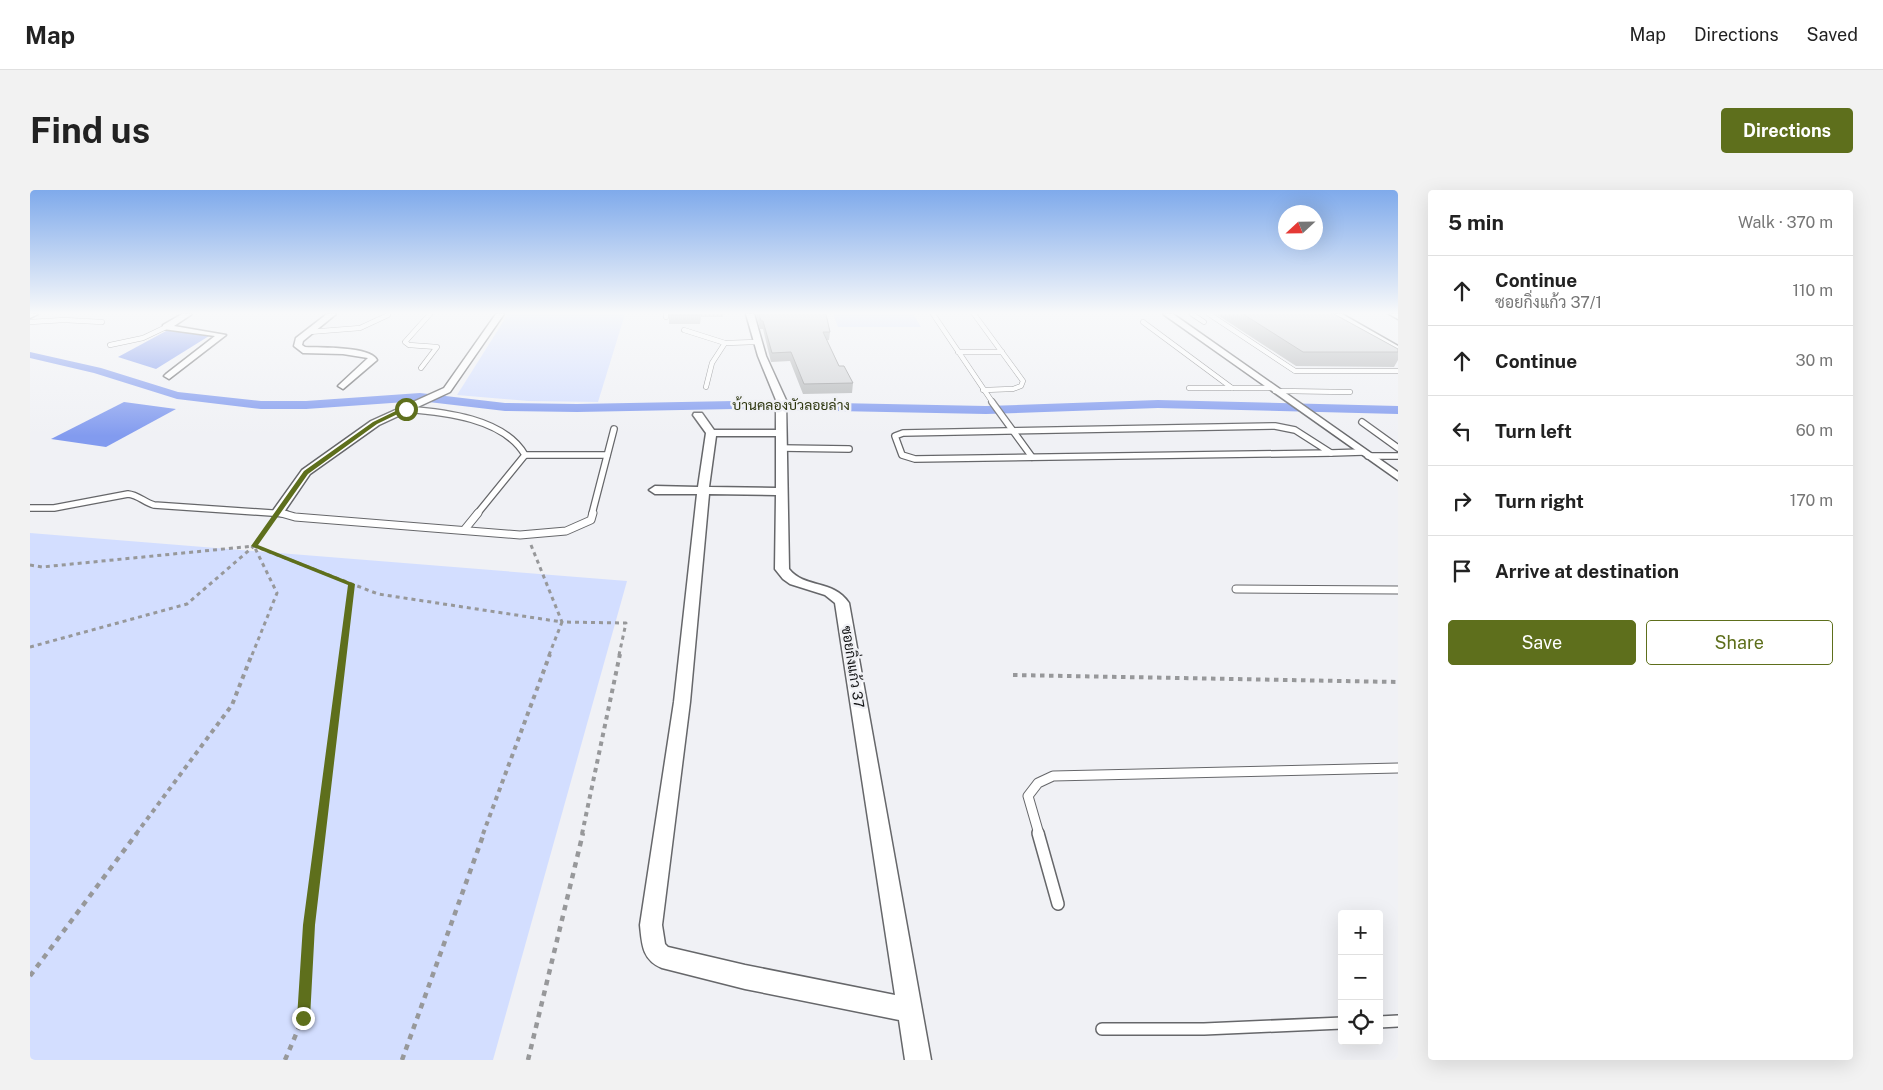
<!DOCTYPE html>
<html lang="en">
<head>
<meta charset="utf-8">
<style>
  body { margin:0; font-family:"Public Sans",Sarabun,sans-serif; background:#f2f2f2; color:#222 }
  .controls { position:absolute; right:15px; bottom:15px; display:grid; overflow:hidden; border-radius:5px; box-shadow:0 5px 20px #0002 }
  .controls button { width:45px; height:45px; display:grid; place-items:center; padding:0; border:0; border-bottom:1px solid #e0e0e0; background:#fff; color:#222; font:25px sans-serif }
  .compass { position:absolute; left:1248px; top:15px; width:45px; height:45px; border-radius:50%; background:#fff; box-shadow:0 5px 20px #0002; rotate:248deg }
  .stop { position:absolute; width:15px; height:15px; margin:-11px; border:4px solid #5e6f1c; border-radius:50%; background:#fff }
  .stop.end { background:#5e6f1c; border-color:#fff; box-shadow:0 1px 5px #0008 }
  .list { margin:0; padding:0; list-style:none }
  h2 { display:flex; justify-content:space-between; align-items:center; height:65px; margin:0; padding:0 20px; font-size:21px }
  h2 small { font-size:16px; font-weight:400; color:#767676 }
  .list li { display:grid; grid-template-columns:32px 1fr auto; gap:15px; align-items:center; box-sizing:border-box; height:70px; padding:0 20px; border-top:1px solid #e0e0e0 }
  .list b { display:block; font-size:19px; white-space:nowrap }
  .list p { margin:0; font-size:16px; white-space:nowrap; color:#767676 }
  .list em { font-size:16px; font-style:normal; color:#767676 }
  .actions { display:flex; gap:10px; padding:15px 20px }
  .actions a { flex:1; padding:11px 0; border:1px solid #5e6f1c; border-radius:5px; text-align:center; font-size:18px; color:#5e6f1c }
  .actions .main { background:#5e6f1c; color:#fff }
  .icon { flex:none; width:28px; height:28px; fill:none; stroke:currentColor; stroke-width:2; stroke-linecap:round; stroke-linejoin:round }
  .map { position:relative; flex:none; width:1368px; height:870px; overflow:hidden; border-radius:5px }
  header { display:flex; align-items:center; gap:30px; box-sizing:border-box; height:70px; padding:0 25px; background:#fff; border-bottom:1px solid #e0e0e0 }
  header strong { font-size:24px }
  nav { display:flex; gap:28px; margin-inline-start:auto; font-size:18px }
  .intro { display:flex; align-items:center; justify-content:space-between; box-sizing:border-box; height:120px; padding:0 30px }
  h1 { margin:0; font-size:35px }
  .button { padding:12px 22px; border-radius:5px; background:#5e6f1c; color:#fff; font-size:18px; font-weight:700 }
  main { display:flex; gap:30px; padding:0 30px }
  aside { flex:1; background:#fff; border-radius:5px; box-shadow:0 5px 20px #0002 }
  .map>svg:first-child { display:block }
</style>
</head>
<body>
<header>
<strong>Map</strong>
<nav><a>Map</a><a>Directions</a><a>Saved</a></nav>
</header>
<div class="intro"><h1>Find us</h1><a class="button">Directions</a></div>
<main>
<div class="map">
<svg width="1368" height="870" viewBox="0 0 1368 870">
  <rect width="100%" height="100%" fill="#f0f1f5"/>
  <g fill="#d3deff">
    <path d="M478 124H595L568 212 498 211 427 205Z"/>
    <path d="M803 124H883L891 137H808Z"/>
    <path d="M0 343 597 391 463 870H0Z"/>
  </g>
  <g fill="#829bef">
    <path d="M138 140 179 146 126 179 88 167Z"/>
    <path d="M94 212 146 219 76 257 21 249Z"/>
  </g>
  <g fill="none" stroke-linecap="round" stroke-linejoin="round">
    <path fill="#829bef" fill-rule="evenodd" d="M0 162 71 178 148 202 231 211H276L390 203 475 213 547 214 704 211 956 216 1128 210 1368 216V224L1128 218 956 224 704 219 547 222 475 221 390 211 276 219H231L147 209 64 183 0 168Z"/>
    <defs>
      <g id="lane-far4">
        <path d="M636 124V127"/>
        <path d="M903 124 963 213"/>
        <path d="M944 124 993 191 991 196 983 199 953 200"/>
        <path d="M1162 124 1174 132"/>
        <path d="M1179 124 1265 181H1368"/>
        <path d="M0 132 34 130 72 132"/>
        <path d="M1113 132 1202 198"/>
        <path d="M654 140 695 153 727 152"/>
        <path d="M279 142 330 138 358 125"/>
        <path d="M80 155 113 148 136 137"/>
        <path d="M928 162H972"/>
        <path d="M391 178 407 157 379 155 375 152 400 124"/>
        <path d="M676 197 682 173 695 153"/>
        <path d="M1159 198H1241"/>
        <path d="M1245 201 1320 202"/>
      </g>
      <g id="lane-far3">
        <path d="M962 212 1002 267"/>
        <path d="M376 219C413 222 474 228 495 265L447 324"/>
        <path d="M1332 232 1368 258"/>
        <path d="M1245 236 1265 240 1301 263 885 269 872 265 865 246 873 243Z"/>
        <path d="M751 258 819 259"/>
        <path d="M1301 263 1333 262"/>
        <path d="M495 265H577"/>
        <path d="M1338 266H1368"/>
        <path d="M0 318H24L98 304C108 305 114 312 124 315L256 324"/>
        <path d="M562 324 584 239"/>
      </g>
      <g id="lane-far2">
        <path d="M251 323 265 327 490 345 536 341 561 330 563 323"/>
        <path d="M435 339 448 323"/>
        <path d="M1206 399 1368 400"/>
      </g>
      <path id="lane-far1" d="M1009 644 998 606 1008 593 1023 586 1368 578"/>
      <g id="lane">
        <path d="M1008 643 1028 714"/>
        <path d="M1349 832 1368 831"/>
        <path d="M1072 839H1174L1312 833"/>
      </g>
      <g id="street">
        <path d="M0 124H8L0 128Z"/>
        <path d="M152 124H162L144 136 196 145 139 189 134 186 136 184 185 146 133 139V135Z"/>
        <path d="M297 124H306L273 151 272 155 275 157C291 158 340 156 347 170L313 199 308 196 310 194 338 168 313 164 273 163 264 156 266 148Z"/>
        <path d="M466 124H474L420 202 349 235 280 284 252 325H244L242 322 272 280 341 231 414 198Z"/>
        <path d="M716 124H724L736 166 756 210 759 379C775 399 803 389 819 413L901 870H875L869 830 715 799 632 778C612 770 612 754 610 735L644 512 667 304H625L619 300 625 296 668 297 676 243 663 225 664 223H672L684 240H746V210L728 166ZM686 246H746V298L679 297ZM679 304 746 305 745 379 753 389 760 394 795 405 805 413 865 805 715 775 638 757 635 754 632 735 660 512Z"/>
        <path d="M1133 124H1143L1368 282V290Z"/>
        <path d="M1302 124H1312L1368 156V163Z"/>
        <path d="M1359 124H1368V129Z"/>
      </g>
    </defs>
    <use href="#lane-far4" stroke="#66676a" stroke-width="5.5"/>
    <use href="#lane-far3" stroke="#66676a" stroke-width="8"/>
    <use href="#lane-far2" stroke="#66676a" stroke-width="9"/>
    <use href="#lane-far1" stroke="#66676a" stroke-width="11"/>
    <use href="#lane" stroke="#66676a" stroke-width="14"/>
    <use href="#street" stroke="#66676a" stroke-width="3"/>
    <g stroke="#97989a" stroke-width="3" stroke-dasharray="4 4" stroke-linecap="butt">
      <path d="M501 355 532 432 596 433 589 465"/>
      <path d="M0 375 12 377 224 356 348 404 532 432 519 465"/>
      <path d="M0 457 157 414 224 356"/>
      <path d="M222 465 247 403 224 356 240 333"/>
      <path d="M313 465 322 394"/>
    </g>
    <g stroke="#97989a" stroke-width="4" stroke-dasharray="4.5 4.5" stroke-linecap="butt">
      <path d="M983 485 1368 492"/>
      <path d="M106 644 202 515 222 464"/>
      <path d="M290 644 313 464"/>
      <path d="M453 644 520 464"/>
      <path d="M552 644 590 464"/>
    </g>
    <g stroke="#97989a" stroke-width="4.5" stroke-dasharray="5.5 5.5" stroke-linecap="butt">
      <path d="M0 786 107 643"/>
      <path d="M255 870 273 828 279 735 291 643"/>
      <path d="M372 870 454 643"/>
      <path d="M498 870 553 643"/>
    </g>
    <use href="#lane-far4" stroke="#fff" stroke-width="4.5"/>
    <use href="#lane-far3" stroke="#fff" stroke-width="5.5"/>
    <use href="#lane-far2" stroke="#fff" stroke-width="7"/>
    <use href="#lane-far1" stroke="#fff" stroke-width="9"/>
    <use href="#lane" stroke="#fff" stroke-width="11"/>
    <use href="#street" fill="#fff" fill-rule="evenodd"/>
  </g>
  <g fill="#b3b5b7">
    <path d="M639 124H693V127H671L670 134H639Z"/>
    <path d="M726 124H796L800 142 799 150H797L809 176 823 193 822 203 773 204 760 171 741 172 733 139H730Z"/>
    <path d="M1186 124H1304L1368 159V170L1364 177 1266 176Z"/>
  </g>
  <g fill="#d0d2d5" stroke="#929395">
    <path d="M639 124H670V125H638Z"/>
    <path d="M729 124H796L800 142H793L809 176H814L823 193 774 194 761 162 742 163 733 131H731Z"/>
    <path d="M1213 124H1304L1368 159V162H1273Z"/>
  </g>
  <linearGradient id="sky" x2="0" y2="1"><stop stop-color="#7faaeb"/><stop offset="0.5" stop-color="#f8f9fa"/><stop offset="1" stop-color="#f8f9fa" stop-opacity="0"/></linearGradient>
  <rect width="1368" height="246" fill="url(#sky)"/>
  <path fill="#5e6f1c" d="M374 217 378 219 347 234 278 284 228 355 325 394 285 735 280 828 278 833 273 835 268 833 267 828 273 735 318 395 221 356 274 281 343 232Z"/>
  <g text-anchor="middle" stroke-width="5" stroke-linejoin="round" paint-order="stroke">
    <g font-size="14" fill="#2c350e" stroke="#f0f1f5">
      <text x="761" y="220">บ้านคลองบัวลอยล่าง</text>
    </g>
    <g font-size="14" fill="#111213" stroke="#f0f1f5">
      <text transform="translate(823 477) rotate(81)" y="5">ซอยกิ่งแก้ว 37</text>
    </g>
  </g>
</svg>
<div class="controls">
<button>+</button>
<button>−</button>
<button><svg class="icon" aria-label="locate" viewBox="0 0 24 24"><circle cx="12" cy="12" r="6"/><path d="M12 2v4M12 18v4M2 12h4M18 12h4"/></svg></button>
</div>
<svg class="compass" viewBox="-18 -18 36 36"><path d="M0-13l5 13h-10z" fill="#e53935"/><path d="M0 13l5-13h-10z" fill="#767676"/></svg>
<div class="stop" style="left:376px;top:219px"></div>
<div class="stop end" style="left:273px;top:828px"></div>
</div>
<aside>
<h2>5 min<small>Walk · 370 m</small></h2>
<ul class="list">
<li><svg class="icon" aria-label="ahead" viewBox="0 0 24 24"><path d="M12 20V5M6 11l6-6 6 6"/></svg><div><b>Continue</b><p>ซอยกิ่งแก้ว 37/1</p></div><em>110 m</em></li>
<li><svg class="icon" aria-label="ahead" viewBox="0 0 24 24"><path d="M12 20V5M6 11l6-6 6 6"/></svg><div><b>Continue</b></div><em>30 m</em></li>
<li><svg class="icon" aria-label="left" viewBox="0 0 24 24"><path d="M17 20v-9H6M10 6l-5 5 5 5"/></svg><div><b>Turn left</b></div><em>60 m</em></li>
<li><svg class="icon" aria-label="right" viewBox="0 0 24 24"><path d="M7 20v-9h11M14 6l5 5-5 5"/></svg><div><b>Turn right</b></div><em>170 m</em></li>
<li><svg class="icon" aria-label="arrive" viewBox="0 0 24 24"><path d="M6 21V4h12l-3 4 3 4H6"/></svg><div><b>Arrive at destination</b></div></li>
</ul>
<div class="actions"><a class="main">Save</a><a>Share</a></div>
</aside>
</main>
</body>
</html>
